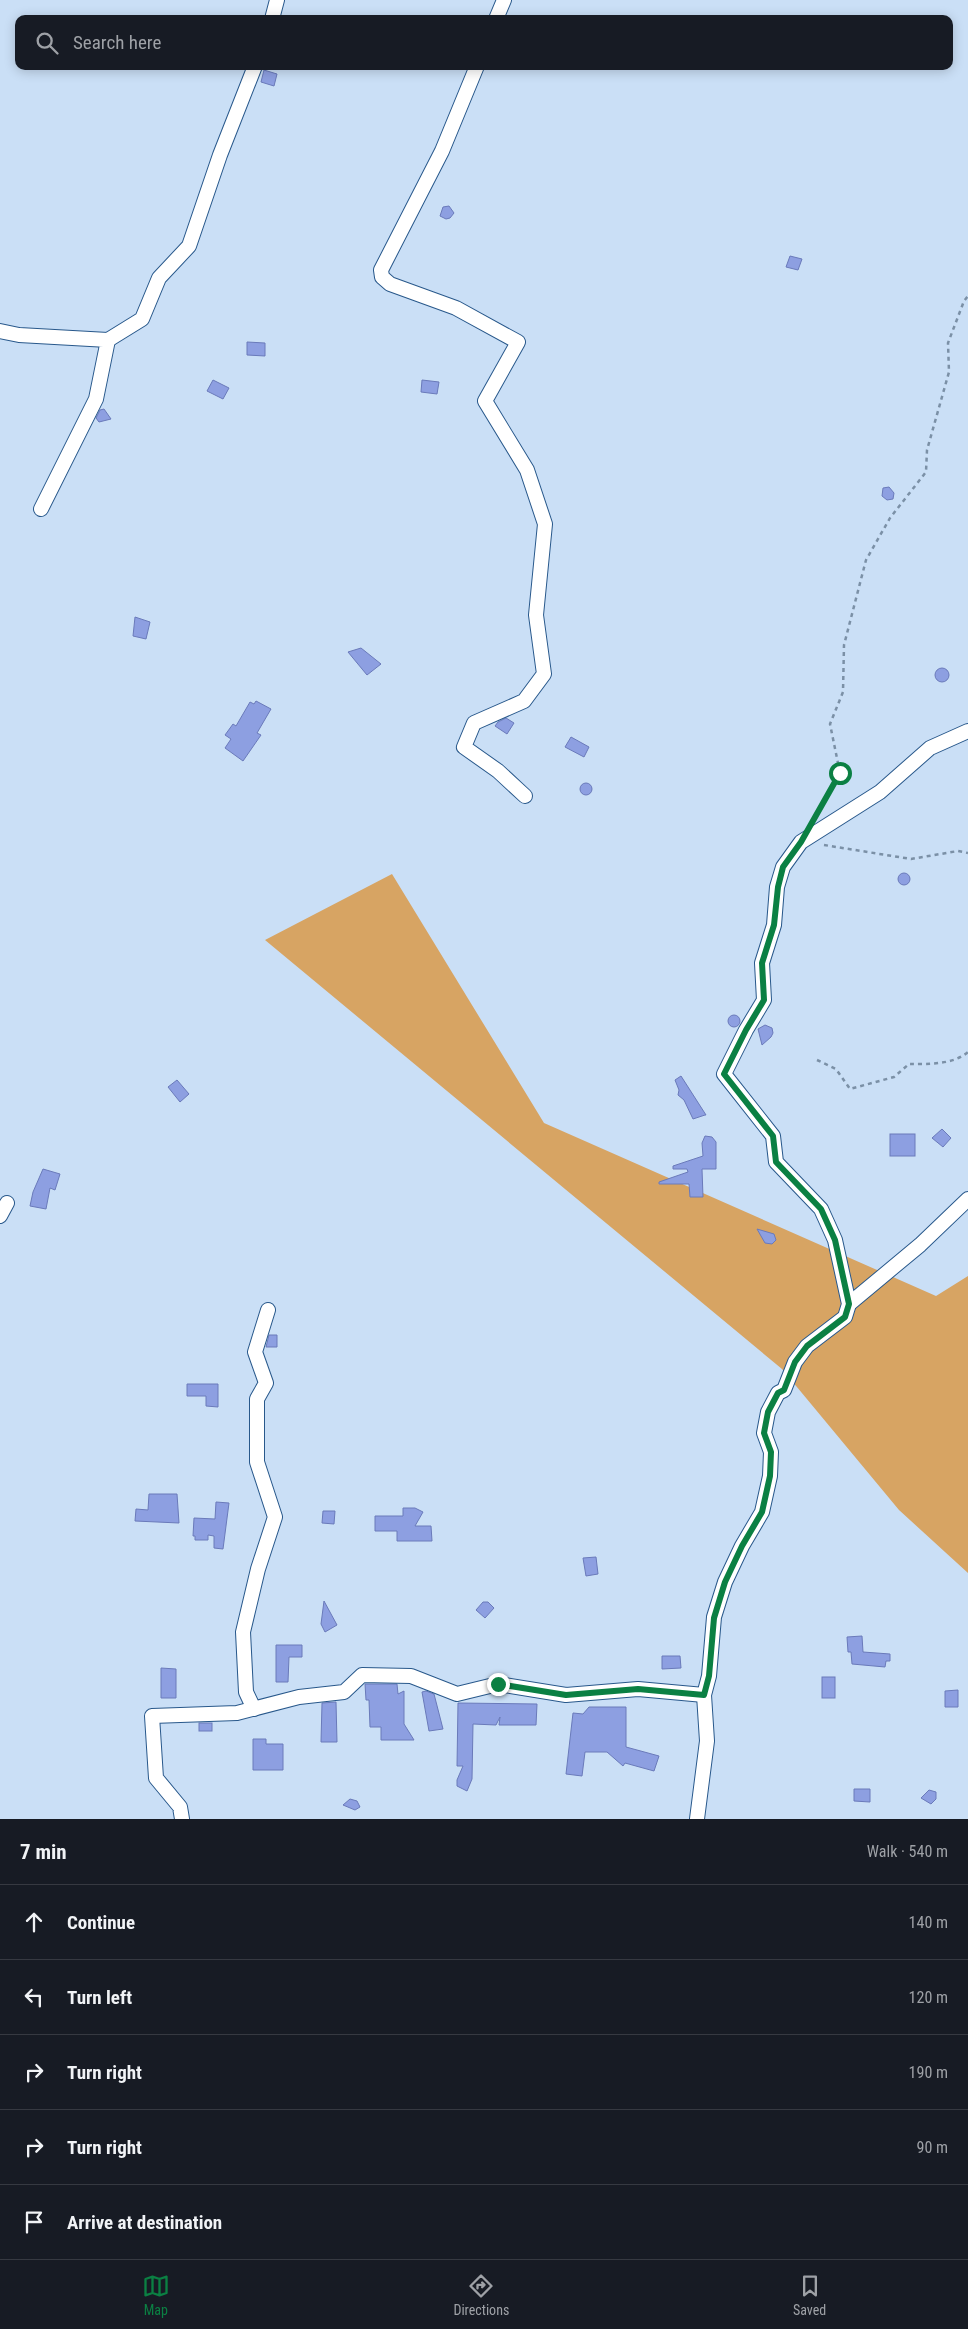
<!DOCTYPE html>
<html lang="en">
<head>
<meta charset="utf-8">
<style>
  body { margin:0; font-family:"Roboto Condensed",sans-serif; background:#20242c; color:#f1f3f6 }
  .stop { position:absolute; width:15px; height:15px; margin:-11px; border:4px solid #0b8043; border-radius:50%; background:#fff }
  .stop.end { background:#0b8043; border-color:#fff; box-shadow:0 1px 5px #0008 }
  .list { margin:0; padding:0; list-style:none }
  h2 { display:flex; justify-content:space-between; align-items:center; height:65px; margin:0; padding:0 20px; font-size:21px }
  h2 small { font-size:16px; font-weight:400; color:#9ea1a6 }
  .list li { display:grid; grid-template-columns:32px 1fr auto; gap:15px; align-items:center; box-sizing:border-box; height:75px; padding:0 20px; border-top:1px solid #363941 }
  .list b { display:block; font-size:19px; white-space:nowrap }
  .list em { font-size:16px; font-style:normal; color:#9ea1a6 }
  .icon { flex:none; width:28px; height:28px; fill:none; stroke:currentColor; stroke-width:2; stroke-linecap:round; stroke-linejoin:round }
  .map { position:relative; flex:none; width:968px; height:1819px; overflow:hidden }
  .search { position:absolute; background:#171b24; box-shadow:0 2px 12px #0003; left:15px; right:15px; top:15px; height:55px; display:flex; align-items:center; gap:12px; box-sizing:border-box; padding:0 18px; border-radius:10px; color:#9ea1a6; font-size:19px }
  .sheet { height:440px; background:#171b24 }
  nav { display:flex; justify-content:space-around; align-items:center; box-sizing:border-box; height:70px; border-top:1px solid #363941; background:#171b24; font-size:14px; color:#9ea1a6 }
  nav a { display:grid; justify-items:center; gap:2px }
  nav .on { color:#0b8043 }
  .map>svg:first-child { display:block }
</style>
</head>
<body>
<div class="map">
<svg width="968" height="1819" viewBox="0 0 968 1819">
  <rect width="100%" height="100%" fill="#cadff6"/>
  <path fill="#d7a463" d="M392 874 544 1123 936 1296 968 1276V1573L899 1510 782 1369 265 940Z"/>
  <g fill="#8d9fe1" stroke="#6a7aba">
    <path d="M264 70 277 74 274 86 261 82Z"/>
    <path d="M449 206 454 213 450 218 446 219 440 216 443 207Z"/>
    <path d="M790 256 802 259 798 270 786 267Z"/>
    <path d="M247 342 265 343V356L247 355Z"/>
    <path d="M213 380 229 388 223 399 207 391Z"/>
    <path d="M422 380 439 382 437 394 421 392Z"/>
    <path d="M104 409 111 419 99 422 96 418 100 410Z"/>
    <path d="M889 487 894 493 893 499 887 500 882 496 883 488Z"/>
    <path d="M135 617 150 622 146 639 133 636Z"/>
    <path d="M361 648 381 664 367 675 348 652Z"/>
    <circle cx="942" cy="675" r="7"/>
    <path d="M256 701 271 709 257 733 261 735 243 761 225 748 231 739 225 735 233 724 236 726 250 702 254 704Z"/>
    <path d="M506 718 514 723 507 734 495 726 498 722Z"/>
    <path d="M571 737 589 747 584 757 565 747Z"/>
    <circle cx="586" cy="789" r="6"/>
    <circle cx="904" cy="879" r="6"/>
    <circle cx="734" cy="1021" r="6"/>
    <path d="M765 1025 772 1028 773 1033 771 1037 762 1045 758 1029Z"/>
    <path d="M681 1076 706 1115H705L693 1119 684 1100 678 1095 679 1090 675 1080Z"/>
    <path d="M177 1080 189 1094 180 1102 168 1087Z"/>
    <path d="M942 1129 951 1138 943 1147 932 1138Z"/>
    <rect x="890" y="1134" width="25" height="22"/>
    <path d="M705 1136 712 1137 716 1142V1169H702L703 1197H690L689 1184H659V1182L688 1172 687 1169H673V1166L703 1156 702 1143Z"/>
    <path d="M43 1169 60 1174 55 1190 50 1188 46 1209 30 1206 33 1192Z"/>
    <path d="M757 1229 774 1234 776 1240 772 1244 765 1243Z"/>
    <path d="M269 1335H277V1347H266Z"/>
    <path d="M187 1384H218V1407L206 1406V1396H187Z"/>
    <path d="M149 1494H177L179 1523 135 1521 136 1509 148 1510Z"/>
    <path d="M216 1502 229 1503 223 1549 214 1548V1536L208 1535V1540H195V1536H193L194 1518 215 1519Z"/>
    <path d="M403 1508H415L423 1512 415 1526H431L432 1541H397V1531H375V1516H403Z"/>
    <path d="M323 1511H335L334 1524 322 1523Z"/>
    <path d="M596 1557 598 1574 586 1576 583 1558Z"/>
    <path d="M324 1601 337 1625 325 1632 321 1624Z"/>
    <path d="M483 1602H488L494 1608 485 1618 476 1610Z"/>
    <path d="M862 1636 863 1652 890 1654V1661H886L885 1667 852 1664 851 1652H848L847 1637Z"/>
    <path d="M276 1645H302V1657H289L288 1682H276Z"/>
    <path d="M662 1656H680L681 1668 662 1669Z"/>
    <path d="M161 1668 176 1669V1698H161Z"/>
    <rect x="822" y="1677" width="13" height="21"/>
    <path d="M365 1684H397L398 1694 404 1691V1724L414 1740H381V1727H370L369 1700H366Z"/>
    <path d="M958 1690V1707H945V1691Z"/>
    <path d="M426 1691 434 1694 443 1729 429 1731 422 1692Z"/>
    <path d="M336 1702 337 1742H321L322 1703Z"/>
    <path d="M458 1703 537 1704 536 1725H499L500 1717 496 1725 473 1724 472 1779 467 1791 457 1786V1780L463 1766H457Z"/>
    <path d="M589 1707H626V1747L659 1756 654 1771 625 1763 623 1766 607 1752H585L582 1776 566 1774 573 1713 583 1714Z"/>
    <rect x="199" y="1723" width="13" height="8"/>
    <path d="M253 1739H266V1744H283V1770H253Z"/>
    <path d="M854 1789H870V1802L854 1801Z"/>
    <path d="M929 1790 936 1792V1799L931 1804 921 1798Z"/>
    <path d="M350 1799 357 1801 360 1807 355 1810 343 1805Z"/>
  </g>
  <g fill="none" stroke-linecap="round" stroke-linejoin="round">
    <defs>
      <g id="street">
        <path d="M272 19 277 0"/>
        <path d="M496 19 504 0"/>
        <path d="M477 66 442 151 381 270 382 277 390 284 456 308 518 342 485 401 527 470 545 524 536 615 544 674 524 701 474 723 464 747 498 771 525 796"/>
        <path d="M0 331 19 335 108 340 96 399 41 509"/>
        <path d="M108 340 142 319 159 278 189 246 220 155 255 66"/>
        <path d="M0 1216 7 1203"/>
        <path d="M849 1304 920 1245 968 1199"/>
        <path d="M254 1709 246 1692 243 1632 258 1569 275 1517 257 1462V1399L266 1383 255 1352 268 1310"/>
        <path d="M182 1819 180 1807 156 1778 152 1716 237 1713 299 1697 344 1692 362 1675 411 1676 457 1694 498 1684 566 1695 638 1689 704 1695"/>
        <path d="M697 1819 707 1741 704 1695 709 1676 714 1617 725 1582 742 1546 762 1512 770 1476 771 1452 764 1433 768 1412 778 1393 784 1390 795 1362 807 1346 845 1317 849 1304 835 1240 821 1209 776 1162 773 1136 724 1074 746 1030 764 1000 762 963 774 925 777 887 783 867 801 842 880 792 930 748 968 731"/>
      </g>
    </defs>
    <use href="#street" stroke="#28588b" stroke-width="16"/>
    <g stroke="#7b90a6" stroke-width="2.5" stroke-dasharray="4 4" stroke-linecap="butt">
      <path d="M816 814 840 773 830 724 843 692 844 645 866 560 890 518 926 472 927 450 949 372 948 343 964 301 968 296"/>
      <path d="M824 845 911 859 958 851 968 853"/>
      <path d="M817 1060 836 1069 850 1089 894 1077 909 1064C928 1064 953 1065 968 1052"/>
    </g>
    <use href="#street" stroke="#fff" stroke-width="14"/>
  </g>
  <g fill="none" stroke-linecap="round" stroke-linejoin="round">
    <path stroke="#0b8043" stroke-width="6" d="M498 1684 566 1695 638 1689 704 1695 709 1676 714 1618 725 1582 742 1546 762 1512 770 1476 771 1452 764 1433 768 1412 778 1393 784 1390 795 1362 807 1346 845 1317 849 1304 835 1240 821 1209 776 1162 773 1136 724 1074 746 1030 764 1000 762 963 774 925 778 887 783 867 801 842 840 773"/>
  </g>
</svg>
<div class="stop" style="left:840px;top:773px"></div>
<div class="stop end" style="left:498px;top:1684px"></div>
<div class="search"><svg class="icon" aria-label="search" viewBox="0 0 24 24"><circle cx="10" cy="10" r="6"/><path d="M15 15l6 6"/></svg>Search here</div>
</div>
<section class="sheet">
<h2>7 min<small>Walk · 540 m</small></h2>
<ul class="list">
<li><svg class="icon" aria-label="ahead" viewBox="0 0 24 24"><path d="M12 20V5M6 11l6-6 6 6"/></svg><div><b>Continue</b></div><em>140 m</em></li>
<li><svg class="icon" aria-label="left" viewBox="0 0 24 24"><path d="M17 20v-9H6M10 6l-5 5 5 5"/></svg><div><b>Turn left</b></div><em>120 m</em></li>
<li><svg class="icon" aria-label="right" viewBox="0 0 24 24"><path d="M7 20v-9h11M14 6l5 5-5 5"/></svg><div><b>Turn right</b></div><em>190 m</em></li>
<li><svg class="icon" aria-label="right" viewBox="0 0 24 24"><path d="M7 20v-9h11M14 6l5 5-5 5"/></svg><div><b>Turn right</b></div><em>90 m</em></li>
<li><svg class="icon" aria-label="arrive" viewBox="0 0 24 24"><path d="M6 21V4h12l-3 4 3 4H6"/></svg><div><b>Arrive at destination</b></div></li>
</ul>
</section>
<nav>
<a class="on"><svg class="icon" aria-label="map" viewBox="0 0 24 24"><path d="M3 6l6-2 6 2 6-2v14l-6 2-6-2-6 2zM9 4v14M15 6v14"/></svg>Map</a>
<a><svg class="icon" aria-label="directions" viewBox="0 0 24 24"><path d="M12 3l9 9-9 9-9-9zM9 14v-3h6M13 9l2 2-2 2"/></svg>Directions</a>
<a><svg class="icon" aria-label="saved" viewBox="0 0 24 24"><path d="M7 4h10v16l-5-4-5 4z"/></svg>Saved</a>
</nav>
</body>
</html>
